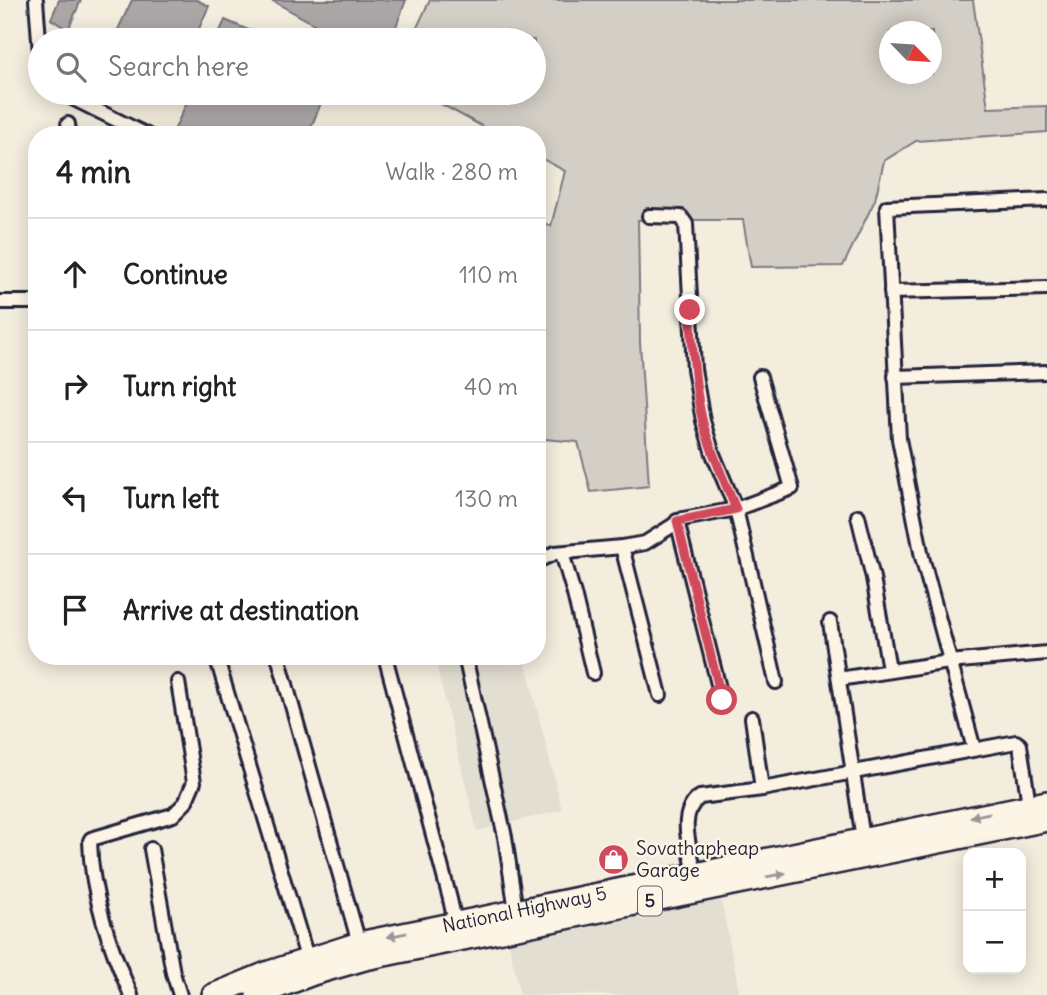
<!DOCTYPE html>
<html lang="en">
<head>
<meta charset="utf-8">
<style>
  body { margin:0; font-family:Delius,sans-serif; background:#f2f2f2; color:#222 }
  .controls { position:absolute; right:21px; bottom:21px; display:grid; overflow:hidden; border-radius:14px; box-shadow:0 4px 18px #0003 }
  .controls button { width:63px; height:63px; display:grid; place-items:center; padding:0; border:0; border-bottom:2px solid #e0e0e0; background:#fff; color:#222; font:35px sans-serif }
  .compass { position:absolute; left:879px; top:21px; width:63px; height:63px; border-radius:50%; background:#fff; box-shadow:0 4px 18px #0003; rotate:115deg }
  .stop { position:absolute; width:21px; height:21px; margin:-16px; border:5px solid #d1495b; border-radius:50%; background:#fff }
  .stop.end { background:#d1495b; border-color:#fff; box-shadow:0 2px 7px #0008 }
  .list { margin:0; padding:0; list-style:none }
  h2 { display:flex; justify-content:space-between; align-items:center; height:91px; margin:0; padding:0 28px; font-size:30px }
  h2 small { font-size:23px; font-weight:400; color:#767676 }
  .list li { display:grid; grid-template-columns:46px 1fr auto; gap:21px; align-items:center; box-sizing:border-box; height:112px; padding:0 28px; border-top:2px solid #e0e0e0 }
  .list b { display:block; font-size:26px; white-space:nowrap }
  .list em { font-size:23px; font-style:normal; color:#767676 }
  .icon { flex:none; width:38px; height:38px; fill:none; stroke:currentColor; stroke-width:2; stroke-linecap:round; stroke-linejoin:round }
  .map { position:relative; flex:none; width:1047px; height:995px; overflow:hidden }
  .search { position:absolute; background:#fff; box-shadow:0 4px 18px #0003; left:28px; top:28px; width:518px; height:77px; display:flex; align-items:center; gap:18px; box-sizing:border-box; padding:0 24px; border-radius:38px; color:#767676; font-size:26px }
  .panel { position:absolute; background:#fff; box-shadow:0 4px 18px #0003; left:28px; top:126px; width:518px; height:539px; border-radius:28px }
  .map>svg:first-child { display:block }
</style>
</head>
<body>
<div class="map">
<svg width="1047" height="995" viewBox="0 0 1047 995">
  <rect width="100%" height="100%" fill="#f3edde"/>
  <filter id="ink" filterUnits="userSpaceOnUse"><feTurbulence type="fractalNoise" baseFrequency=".0143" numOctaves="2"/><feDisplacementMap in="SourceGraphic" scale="14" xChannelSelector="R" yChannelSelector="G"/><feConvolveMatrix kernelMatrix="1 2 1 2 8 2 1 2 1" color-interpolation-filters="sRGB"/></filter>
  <g filter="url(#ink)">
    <g fill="#e3ded2">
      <path d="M434 656H524L562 810 477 831Z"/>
      <path d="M721 899 740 995H520L509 943Z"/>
    </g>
    <path fill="#d4cfc6" stroke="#7b7880" stroke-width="2" fill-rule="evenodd" d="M430 0H973L988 108 1047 106V132L916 141 884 161 875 200 843 266 751 267 743 220H638L640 342 649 486 591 492 578 442 544 439 537 411V220L551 226 565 171 537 156V135H498L421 93H534V40H411ZM890 32H932V74H890Z"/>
    <g fill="#aca7a6" stroke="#75727b" stroke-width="2">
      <path d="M59 0H81L68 30 51 19Z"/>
      <path d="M132 0H197L209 6 194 40H113Z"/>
      <path d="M271 0H406L391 40H343Z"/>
      <path d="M225 20 272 40H216Z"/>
      <path d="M191 93H325L308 135H172Z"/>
    </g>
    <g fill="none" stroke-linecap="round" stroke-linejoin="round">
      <defs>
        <g id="minor">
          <path d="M36 0 40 53"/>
          <path d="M62 93 147 135"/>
          <path d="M68 124 69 135"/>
          <path d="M649 216 681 217 686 224 694 369 703 421 713 454 736 509 776 682"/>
          <path d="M891 292 1047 288"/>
          <path d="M0 302H37"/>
          <path d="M895 377 1047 372"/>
          <path d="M858 516 873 578 889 669"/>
          <path d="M677 521 722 700"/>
          <path d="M622 547 660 695"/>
          <path d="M562 553 574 594 593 673"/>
          <path d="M537 561 555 553 622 547 645 543 683 519 736 509 792 488 760 377"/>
          <path d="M830 622 863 839"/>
          <path d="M216 656 309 964"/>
          <path d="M278 656 359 943"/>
          <path d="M385 656 450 899 456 927"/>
          <path d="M465 656 505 837 516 911"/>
          <path d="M839 679 949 662 1047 653"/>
          <path d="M752 718 762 789"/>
          <path d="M974 749 922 557 899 439 887 207 1047 200"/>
          <path d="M151 849 173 973 180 995"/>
          <path d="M695 874C691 850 676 813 700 797L762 789 1016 742 1020 745 1030 811"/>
          <path d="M131 995C110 947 91 894 90 841L91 839 173 815 185 803 194 782 178 682"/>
        </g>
        <g id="trunk">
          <path id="s1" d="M213 995 269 972 359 943 1047 802"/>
          <path d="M257 995 313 974 365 959 1047 820"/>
        </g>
      </defs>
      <use href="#minor" stroke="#22223b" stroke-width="18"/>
      <use href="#trunk" stroke="#22223b" stroke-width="26"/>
      <use href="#minor" stroke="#fcf5e5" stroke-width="12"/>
      <use href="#trunk" stroke="#fcf5e5" stroke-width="21"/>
    </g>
    <defs><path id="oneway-solid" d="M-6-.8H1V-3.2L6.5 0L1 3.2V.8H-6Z" transform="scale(1.75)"/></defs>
    <g fill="#9a9698">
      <use href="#oneway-solid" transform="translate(980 815) rotate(168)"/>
      <use href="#oneway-solid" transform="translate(776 875) rotate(-11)"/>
      <use href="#oneway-solid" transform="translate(397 935) rotate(168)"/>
    </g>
  </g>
  <g fill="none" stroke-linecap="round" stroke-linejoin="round" filter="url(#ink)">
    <path stroke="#d1495b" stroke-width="9" d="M690 310C693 348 694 386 703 423 711 452 724 480 736 509L677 521 722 700"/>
  </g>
  <defs>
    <symbol id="shop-disc" viewBox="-11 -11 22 22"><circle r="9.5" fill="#d1495b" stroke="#fcf5e5"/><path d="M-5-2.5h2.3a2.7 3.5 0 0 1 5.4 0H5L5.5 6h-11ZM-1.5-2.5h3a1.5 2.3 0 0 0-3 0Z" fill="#fff"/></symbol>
  </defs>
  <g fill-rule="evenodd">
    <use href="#shop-disc" x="596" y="842" width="35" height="35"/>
  </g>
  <g text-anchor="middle" stroke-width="5" stroke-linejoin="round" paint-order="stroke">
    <rect fill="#fcf5e5" stroke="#63616e" stroke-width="2" x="638" y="886.5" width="24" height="29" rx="5"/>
    <g font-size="18" font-weight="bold" fill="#22223b">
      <text x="650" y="907">5</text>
    </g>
    <g font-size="19" fill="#22223b" stroke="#fcf5e5" text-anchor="start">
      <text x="636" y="855">Sovathapheap<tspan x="636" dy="22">Garage</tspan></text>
    </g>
    <g font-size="19" fill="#22223b" stroke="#fcf5e5">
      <text dy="7" stroke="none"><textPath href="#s1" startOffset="324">National Highway 5</textPath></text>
    </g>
  </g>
</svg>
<div class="controls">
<button>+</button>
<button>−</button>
</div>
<svg class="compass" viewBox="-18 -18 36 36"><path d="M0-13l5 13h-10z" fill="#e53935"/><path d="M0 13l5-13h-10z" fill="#767676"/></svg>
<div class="stop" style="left:722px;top:700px"></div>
<div class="stop end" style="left:690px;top:310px"></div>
<div class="search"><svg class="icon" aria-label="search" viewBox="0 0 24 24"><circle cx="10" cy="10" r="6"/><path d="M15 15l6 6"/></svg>Search here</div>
<section class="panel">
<h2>4 min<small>Walk · 280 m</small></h2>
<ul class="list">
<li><svg class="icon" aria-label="ahead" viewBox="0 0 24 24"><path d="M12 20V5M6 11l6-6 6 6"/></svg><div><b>Continue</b></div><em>110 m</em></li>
<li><svg class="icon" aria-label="right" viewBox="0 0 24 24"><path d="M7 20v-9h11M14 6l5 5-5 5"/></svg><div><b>Turn right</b></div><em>40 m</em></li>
<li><svg class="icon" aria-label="left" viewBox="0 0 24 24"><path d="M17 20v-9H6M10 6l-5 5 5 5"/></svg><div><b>Turn left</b></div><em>130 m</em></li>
<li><svg class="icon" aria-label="arrive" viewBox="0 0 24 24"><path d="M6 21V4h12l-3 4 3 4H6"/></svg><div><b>Arrive at destination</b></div></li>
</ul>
</section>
</div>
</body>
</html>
